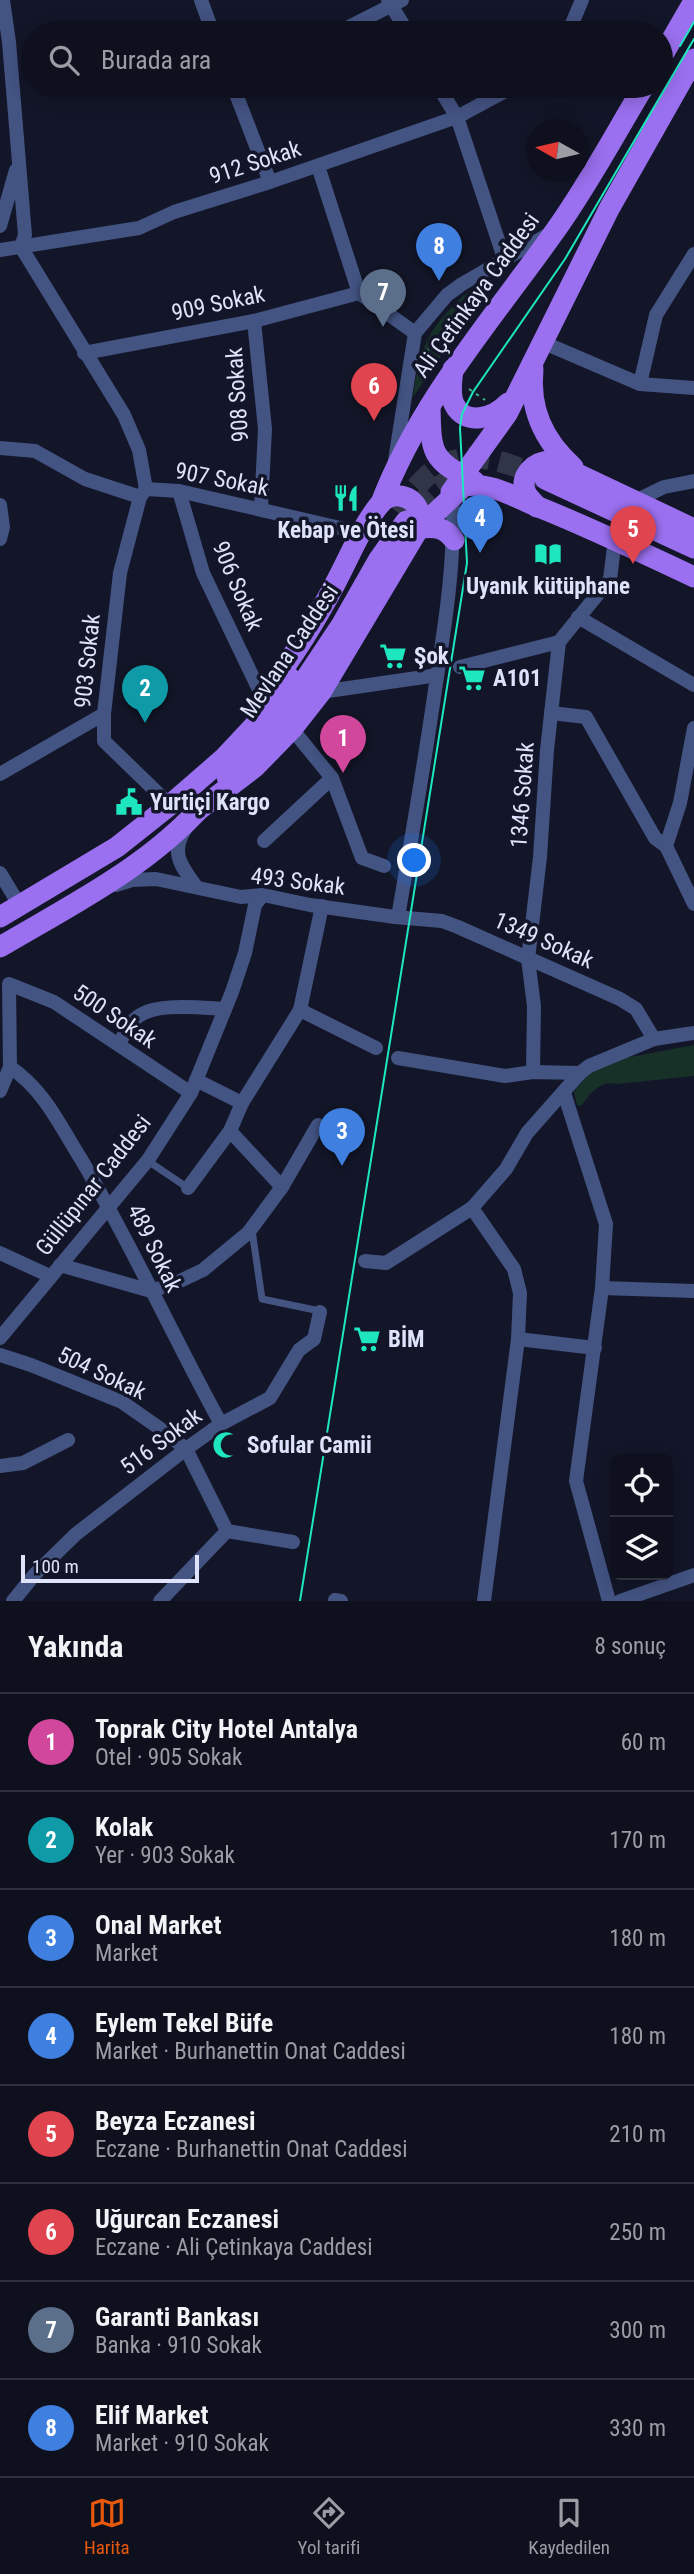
<!DOCTYPE html>
<html lang="tr">
<head>
<meta charset="utf-8">
<style>
  body { margin:0; font-family:"Roboto Condensed",sans-serif; background:#1c1e2b; color:#f1f3f6 }
  .controls { position:absolute; right:21px; bottom:21px; display:grid; overflow:hidden; border-radius:10px; box-shadow:0 4px 18px #0003 }
  .controls button { width:63px; height:63px; display:grid; place-items:center; padding:0; border:0; border-bottom:2px solid #2e303c; background:#0e101e; color:#f1f3f6; font:35px sans-serif }
  .compass { position:absolute; left:526px; top:119px; width:63px; height:63px; border-radius:50%; background:#0e101e; box-shadow:0 4px 18px #0003; rotate:278deg }
  .scale { position:absolute; left:21px; bottom:18px; width:178px; box-sizing:border-box; padding-left:7px; border:4px solid #dee3fb; border-top:0; font-size:19px; line-height:24px; white-space:nowrap; color:#dee3fb; -webkit-text-stroke:5px #131628; paint-order:stroke }
  .you { position:absolute; left:415px; top:861px; width:24px; height:24px; margin:-18px; border:5px solid #fff; border-radius:50%; background:#1a73e8; box-shadow:0 0 0 10px #1a73e833 }
  .badge { display:grid; place-items:center; width:46px; height:46px; border-radius:50%; background:#ea580c; color:#fff; font-size:23px; font-weight:700 }
  .pin { position:absolute; translate:-50% -58px; filter:drop-shadow(0 2px 4px #0008) }
  .pin::after { content:''; position:absolute; top:37px; width:24px; height:21px; background:inherit; clip-path:polygon(0 0,100% 0,50% 100%) }
  .list { margin:0; padding:0; list-style:none }
  h2 { display:flex; justify-content:space-between; align-items:center; height:91px; margin:0; padding:0 28px; font-size:30px }
  h2 small { font-size:23px; font-weight:400; color:#9b9da4 }
  .list li { display:grid; grid-template-columns:46px 1fr auto; gap:21px; align-items:center; box-sizing:border-box; height:98px; padding:0 28px; border-top:2px solid #2e303c }
  .list b { display:block; font-size:26px; white-space:nowrap }
  .list p { margin:0; font-size:23px; white-space:nowrap; color:#9b9da4 }
  .list em { font-size:23px; font-style:normal; color:#9b9da4 }
  .icon { flex:none; width:38px; height:38px; fill:none; stroke:currentColor; stroke-width:2; stroke-linecap:round; stroke-linejoin:round }
  .map { position:relative; flex:none; width:694px; height:1601px; overflow:hidden }
  .search { position:absolute; background:#0e101e; box-shadow:0 4px 18px #0003; left:21px; right:21px; top:21px; height:77px; display:flex; align-items:center; gap:18px; box-sizing:border-box; padding:0 24px; border-radius:38px; color:#9b9da4; font-size:26px }
  .sheet { height:875px; background:#0e101e }
  nav { display:flex; justify-content:space-around; align-items:center; box-sizing:border-box; height:98px; border-top:2px solid #2e303c; background:#0e101e; font-size:19px; color:#9b9da4 }
  nav a { display:grid; justify-items:center; gap:4px }
  nav .on { color:#ea580c }
  .map>svg:first-child { display:block }
</style>
</head>
<body>
<div class="map">
<svg width="694" height="1601" viewBox="0 0 694 1601">
  <rect width="100%" height="100%" fill="#131628"/>
  <g fill="#173129">
    <path d="M484 286 485 292 413 397C418 359 424 335 452 307 462 296 469 290 484 286Z"/>
    <path d="M694 1045V1076L617 1084C600 1080 591 1093 581 1106L577 1105 574 1092 589 1073 625 1058Z"/>
  </g>
  <g fill="none" stroke-linecap="round" stroke-linejoin="round">
    <g stroke="#313548" stroke-width="21" stroke-dasharray="21 10" stroke-linecap="butt">
      <path d="M416 509C430 491 447 478 469 472"/>
      <path d="M396 511C406 499 417 485 429 474 464 444 507 462 543 478"/>
    </g>
    <g stroke="#3eaf87" stroke-width="2" stroke-dasharray="3.5 5" stroke-linecap="butt">
      <path d="M427 349 437 365"/>
      <path d="M469 389 485 400"/>
    </g>
    <g stroke="#435382" stroke-width="7">
      <path d="M148 1161 188 1188"/>
      <path d="M252 1230 262 1299 320 1311"/>
    </g>
    <g stroke="#435382" stroke-width="14">
      <path d="M3 0 9 42 25 235 21 247 124 415 139 450 146 489"/>
      <path d="M201 0 213 33"/>
      <path d="M388 0 408 33"/>
      <path d="M337 33 402 0"/>
      <path d="M568 33 582 0"/>
      <path d="M233 86 270 182"/>
      <path d="M438 86 457 117 504 258"/>
      <path d="M318 166 359 293 415 333"/>
      <path d="M0 226 16 170"/>
      <path d="M0 250 139 228 174 212 270 182 457 117 515 86"/>
      <path d="M254 321 265 429 261 508"/>
      <path d="M542 342 640 384 694 388"/>
      <path d="M84 353 254 321 359 293"/>
      <path d="M640 384 656 315 694 254"/>
      <path d="M0 448 35 451 85 479 140 497 146 489 179 491 362 533"/>
      <path d="M395 460 415 333 447 295 462 284 549 234"/>
      <path d="M179 491 203 573 262 696"/>
      <path d="M140 497 120 573 104 714V741L170 805"/>
      <path d="M633 502 664 487 694 481"/>
      <path d="M0 505 3 527 0 539"/>
      <path d="M578 617 694 685"/>
      <path d="M460 667 559 642"/>
      <path d="M321 692 431 676"/>
      <path d="M551 713 586 717 655 838 666 846 694 904"/>
      <path d="M292 729 332 778 362 858 384 866"/>
      <path d="M0 774 104 714"/>
      <path d="M264 841 332 778"/>
      <path d="M666 846 680 803 694 728"/>
      <path d="M395 917 442 921 458 927 620 999 636 1009 654 1039"/>
      <path d="M398 917C411 842 424 766 435 690 445 624 456 559 452 493"/>
      <path d="M300 1010 376 1048"/>
      <path d="M119 1043C124 1036 128 1026 134 1020 151 1001 202 1008 225 1009"/>
      <path d="M398 1058 505 1076 533 1072 580 1073"/>
      <path d="M10 1067C45 1091 59 1124 81 1159 132 1245 173 1337 221 1424"/>
      <path d="M533 1072 534 1006 528 959 540 857 547 750 559 642 610 579 615 539"/>
      <path d="M196 1080 242 1103"/>
      <path d="M0 1091 10 1067 9 984 54 1002 191 1093"/>
      <path d="M564 1093 606 1224 602 1288 576 1481 609 1601"/>
      <path d="M282 1187 318 1125"/>
      <path d="M188 1188 230 1131"/>
      <path d="M472 1208 514 1269 520 1293 518 1339 484 1601"/>
      <path d="M0 1253 50 1276"/>
      <path d="M365 1261 386 1263 472 1208 506 1169 527 1133 580 1073 589 1066 654 1039 694 1033"/>
      <path d="M60 1265 151 1291 180 1281 203 1270 248 1233 282 1187 230 1131 242 1103 300 1010 322 906"/>
      <path d="M602 1288 694 1291"/>
      <path d="M518 1339 595 1348"/>
      <path d="M0 1355 31 1365 122 1402 162 1430 186 1449 227 1531 293 1542"/>
      <path d="M0 1466 23 1463 68 1440"/>
      <path d="M335 1600 341 1601"/>
      <path d="M13 1601 35 1574 76 1534 186 1449 221 1424 270 1398 299 1350 314 1339 320 1312"/>
      <path d="M160 1601 227 1531"/>
      <path d="M620 1601 694 1575"/>
    </g>
    <g stroke="#435382" stroke-width="14">
      <path d="M186 828C170 851 180 865 195 885"/>
      <path d="M0 873 20 906"/>
      <path d="M116 885 132 880 156 879 241 897 263 895 310 905 395 917"/>
      <path d="M0 1338 148 1160 191 1093 232 992 245 953 255 905 263 895"/>
    </g>
    <g stroke="#9b70f0" stroke-width="21">
      <path d="M661 58 694 1"/>
      <path d="M453 369C452 380 449 393 454 404 465 427 494 418 508 403"/>
      <path d="M533 369C529 409 543 440 573 467"/>
      <path d="M430 406C431 452 430 460 474 481"/>
      <path d="M545 479 694 548"/>
      <path d="M451 492 507 414 609 209 694 59"/>
      <path d="M381 503C421 399 492 320 555 231 588 185 615 134 644 86"/>
      <path d="M537 507C534 502 528 498 526 493 518 476 535 461 550 461L694 529"/>
      <path d="M271 685C296 653 316 620 335 584 349 558 361 527 380 504 392 490 414 495 419 512 420 517 419 523 419 528 435 527 444 526 454 540"/>
      <path d="M227 777 282 714 342 624 379 559 406 521"/>
      <path d="M196 812 255 767 292 729 321 692 419 528 464 486C490 481 518 499 541 508 593 529 643 553 694 577"/>
      <path d="M0 917 117 847 170 805 224 758 253 727 290 678"/>
      <path d="M0 947C71 905 148 867 204 804"/>
    </g>
    <g stroke="#1ee7c0" stroke-width="2">
      <path d="M680 46 694 22"/>
      <path d="M300 1601 467 563 460 428 462 414 473 392 565 259 694 39"/>
    </g>
  </g>
  <defs>
    <symbol id="restaurant-bare" viewBox="-9 -9 18 18"><path d="M-5-6h1v4h1v-4h1v4h1v-4h1v5L-1.5 .5V6h-2V.5L-5-1ZM5-6V6H3V1.5H1.5Q1.5-4 5-6Z" fill="#1ee7c0" stroke="#131628" stroke-width="2.5" paint-order="stroke"/></symbol>
    <symbol id="library-bare" viewBox="-9 -9 18 18"><path d="M-6-4Q-3-5.5-.7-3.5V5Q-3 3-6 4ZM6-4Q3-5.5 .7-3.5V5Q3 3 6 4Z" fill="#1ee7c0" stroke="#131628" stroke-width="2.5" paint-order="stroke"/></symbol>
    <symbol id="supermarket-bare" viewBox="-9 -9 18 18"><path d="M-6-5.5h2.5l.6 2H6L4.5 2H-2.5L-4.4-4H-6ZM-1.5 3.2a1.3 1.3 0 1 0 .1 0ZM3 3.2a1.3 1.3 0 1 0 .1 0Z" fill="#1ee7c0" stroke="#131628" stroke-width="2.5" paint-order="stroke"/></symbol>
    <symbol id="civic-bare" viewBox="-9 -9 18 18"><path d="M-.6-6.5H3V-4.5H.6V-3L4-1V1h2V6H-6V1h2V-1L-.6-3ZM-1.2 2.5V6h2.4V2.5Z" fill="#1ee7c0" stroke="#131628" stroke-width="2.5" paint-order="stroke"/></symbol>
    <symbol id="mosque-bare" viewBox="-9 -9 18 18"><path d="M3.5-4.9A6 6 0 1 0 3.5 4.9A5 5 0 1 1 3.5-4.9Z" fill="#1ee7c0" stroke="#131628" stroke-width="2.5" paint-order="stroke"/></symbol>
  </defs>
  <g fill-rule="evenodd">
    <use href="#restaurant-bare" x="327" y="479" width="38" height="38"/>
    <use href="#library-bare" x="529" y="535" width="38" height="38"/>
    <use href="#supermarket-bare" x="374" y="637" width="38" height="38"/>
    <use href="#supermarket-bare" x="453" y="659" width="38" height="38"/>
    <use href="#civic-bare" x="110" y="783" width="38" height="38"/>
    <use href="#supermarket-bare" x="348" y="1320" width="38" height="38"/>
    <use href="#mosque-bare" x="207" y="1426" width="38" height="38"/>
  </g>
  <g text-anchor="middle" stroke-width="7" stroke-linejoin="round" paint-order="stroke">
    <g font-size="23" fill="#dee3fb" stroke="#131628">
      <text transform="translate(255 162) rotate(-18)" y="8">912 Sokak</text>
      <text transform="translate(476 295) rotate(-54)" y="8">Ali Çetinkaya Caddesi</text>
      <text transform="translate(218 303) rotate(-12)" y="8">909 Sokak</text>
      <text transform="translate(237 395) rotate(-94)" y="8">908 Sokak</text>
      <text transform="translate(222 479) rotate(11)" y="8">907 Sokak</text>
      <text transform="translate(238 586) rotate(67)" y="8">906 Sokak</text>
      <text transform="translate(289 651) rotate(-56)" y="8">Mevlana Caddesi</text>
      <text transform="translate(87 661) rotate(-84)" y="8">903 Sokak</text>
      <text transform="translate(522 795) rotate(-86)" y="8">1346 Sokak</text>
      <text transform="translate(298 881) rotate(7)" y="8">493 Sokak</text>
      <text transform="translate(544 940) rotate(24)" y="8">1349 Sokak</text>
      <text transform="translate(115 1016) rotate(34)" y="8">500 Sokak</text>
      <text transform="translate(93 1185) rotate(-52)" y="8">Güllüpınar Caddesi</text>
      <text transform="translate(155 1248) rotate(64)" y="8">489 Sokak</text>
      <text transform="translate(102 1373) rotate(25)" y="8">504 Sokak</text>
      <text transform="translate(161 1441) rotate(-37)" y="8">516 Sokak</text>
    </g>
    <g font-size="23" font-weight="bold" fill="#dee3fb" stroke="#131628" text-anchor="start">
      <text x="346" y="538" text-anchor="middle">Kebap ve Ötesi</text>
      <text x="548" y="594" text-anchor="middle">Uyanık kütüphane</text>
      <text x="414" y="664">Şok</text>
      <text x="493" y="686">A101</text>
      <text x="150" y="810">Yurtiçi Kargo</text>
      <text x="388" y="1347">BİM</text>
      <text x="247" y="1453">Sofular Camii</text>
    </g>
  </g>
</svg>
<div class="controls">
<button><svg class="icon" aria-label="locate" viewBox="0 0 24 24"><circle cx="12" cy="12" r="6"/><path d="M12 2v4M12 18v4M2 12h4M18 12h4"/></svg></button>
<button><svg class="icon" aria-label="layers" viewBox="0 0 24 24"><path d="M12 4l9 5-9 5-9-5zM3 14l9 5 9-5"/></svg></button>
</div>
<svg class="compass" viewBox="-18 -18 36 36"><path d="M0-13l5 13h-10z" fill="#e53935"/><path d="M0 13l5-13h-10z" fill="#9b9da4"/></svg>
<div class="scale">100 m</div>
<div class="you"></div>
<div class="pin badge" style="left:343px;top:773px;background:#d1479c">1</div>
<div class="pin badge" style="left:145px;top:723px;background:#0f9aa8">2</div>
<div class="pin badge" style="left:342px;top:1166px;background:#3f7fe0">3</div>
<div class="pin badge" style="left:480px;top:553px;background:#3f7fe0">4</div>
<div class="pin badge" style="left:633px;top:564px;background:#e0444e">5</div>
<div class="pin badge" style="left:374px;top:421px;background:#e0444e">6</div>
<div class="pin badge" style="left:383px;top:327px;background:#5c6f8a">7</div>
<div class="pin badge" style="left:439px;top:281px;background:#3f7fe0">8</div>
<div class="search"><svg class="icon" aria-label="search" viewBox="0 0 24 24"><circle cx="10" cy="10" r="6"/><path d="M15 15l6 6"/></svg>Burada ara</div>
</div>
<section class="sheet">
<h2>Yakında<small>8 sonuç</small></h2>
<ul class="list">
<li><span class="badge" style="background:#d1479c">1</span><div><b>Toprak City Hotel Antalya</b><p>Otel · 905 Sokak</p></div><em>60 m</em></li>
<li><span class="badge" style="background:#0f9aa8">2</span><div><b>Kolak</b><p>Yer · 903 Sokak</p></div><em>170 m</em></li>
<li><span class="badge" style="background:#3f7fe0">3</span><div><b>Onal Market</b><p>Market</p></div><em>180 m</em></li>
<li><span class="badge" style="background:#3f7fe0">4</span><div><b>Eylem Tekel Büfe</b><p>Market · Burhanettin Onat Caddesi</p></div><em>180 m</em></li>
<li><span class="badge" style="background:#e0444e">5</span><div><b>Beyza Eczanesi</b><p>Eczane · Burhanettin Onat Caddesi</p></div><em>210 m</em></li>
<li><span class="badge" style="background:#e0444e">6</span><div><b>Uğurcan Eczanesi</b><p>Eczane · Ali Çetinkaya Caddesi</p></div><em>250 m</em></li>
<li><span class="badge" style="background:#5c6f8a">7</span><div><b>Garanti Bankası</b><p>Banka · 910 Sokak</p></div><em>300 m</em></li>
<li><span class="badge" style="background:#3f7fe0">8</span><div><b>Elif Market</b><p>Market · 910 Sokak</p></div><em>330 m</em></li>
</ul>
</section>
<nav>
<a class="on"><svg class="icon" aria-label="map" viewBox="0 0 24 24"><path d="M3 6l6-2 6 2 6-2v14l-6 2-6-2-6 2zM9 4v14M15 6v14"/></svg>Harita</a>
<a><svg class="icon" aria-label="directions" viewBox="0 0 24 24"><path d="M12 3l9 9-9 9-9-9zM9 14v-3h6M13 9l2 2-2 2"/></svg>Yol tarifi</a>
<a><svg class="icon" aria-label="saved" viewBox="0 0 24 24"><path d="M7 4h10v16l-5-4-5 4z"/></svg>Kaydedilen</a>
</nav>
</body>
</html>
